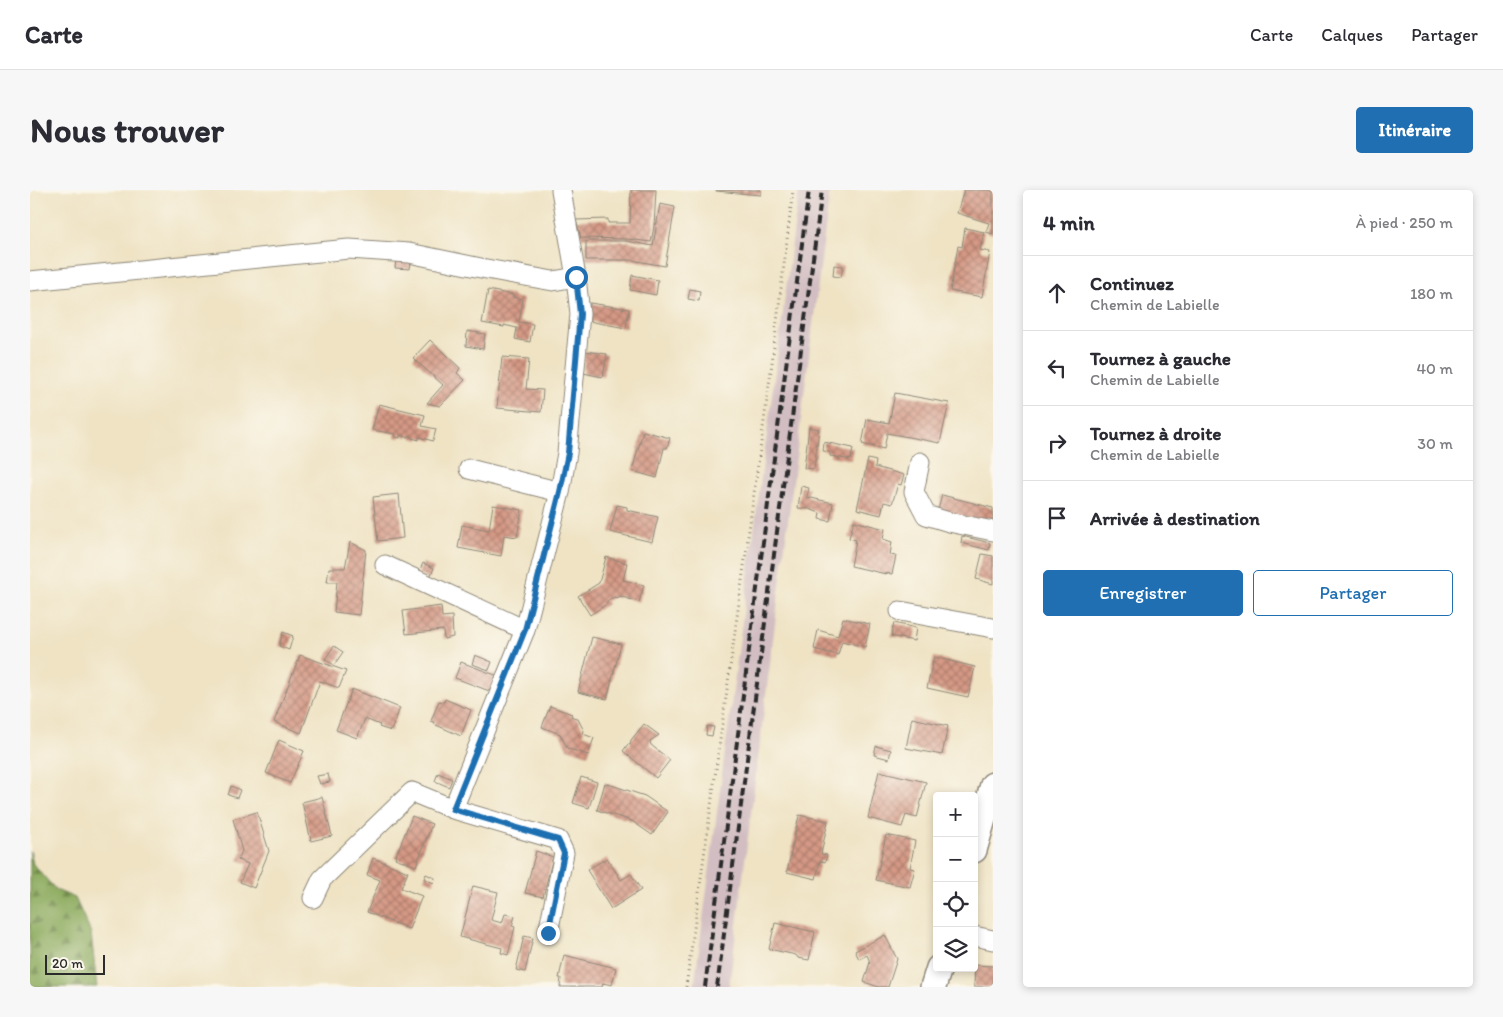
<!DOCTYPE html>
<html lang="fr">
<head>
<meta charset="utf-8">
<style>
  body { margin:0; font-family:Itim,sans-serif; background:#f7f7f7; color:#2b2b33 }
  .controls { position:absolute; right:15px; bottom:15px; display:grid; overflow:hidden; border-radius:5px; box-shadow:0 2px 8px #0003 }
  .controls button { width:45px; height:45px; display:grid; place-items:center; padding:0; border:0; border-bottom:1px solid #e1e1e2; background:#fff; color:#2b2b33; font:25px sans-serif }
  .scale { position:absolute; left:15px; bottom:12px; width:60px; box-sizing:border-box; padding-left:5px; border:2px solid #2b2b2b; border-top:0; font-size:14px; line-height:18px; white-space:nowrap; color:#2b2b2b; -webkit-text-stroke:4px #fbf7ec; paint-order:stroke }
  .stop { position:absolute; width:15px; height:15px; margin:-11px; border:4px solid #1f6fb2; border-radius:50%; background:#fff }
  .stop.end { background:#1f6fb2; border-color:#fff; box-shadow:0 1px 5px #0008 }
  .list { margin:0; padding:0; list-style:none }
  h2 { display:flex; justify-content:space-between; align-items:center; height:65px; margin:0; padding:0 20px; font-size:21px }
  h2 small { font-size:16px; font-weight:400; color:#7c7c81 }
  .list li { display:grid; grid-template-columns:32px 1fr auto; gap:15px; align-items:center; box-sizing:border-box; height:75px; padding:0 20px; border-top:1px solid #e1e1e2 }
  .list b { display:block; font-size:19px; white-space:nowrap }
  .list p { margin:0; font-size:16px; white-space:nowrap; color:#7c7c81 }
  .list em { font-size:16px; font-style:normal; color:#7c7c81 }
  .actions { display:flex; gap:10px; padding:15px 20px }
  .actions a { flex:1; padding:11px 0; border:1px solid #1f6fb2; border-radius:5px; text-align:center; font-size:18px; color:#1f6fb2 }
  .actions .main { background:#1f6fb2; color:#fff }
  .icon { flex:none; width:28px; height:28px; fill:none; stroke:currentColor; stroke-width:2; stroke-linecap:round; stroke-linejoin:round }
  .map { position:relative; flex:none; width:963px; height:797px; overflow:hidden; border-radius:5px }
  header { display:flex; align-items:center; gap:30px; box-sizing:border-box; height:70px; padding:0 25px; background:#fff; border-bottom:1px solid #e1e1e2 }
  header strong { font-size:24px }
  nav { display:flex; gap:28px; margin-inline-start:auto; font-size:18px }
  .intro { display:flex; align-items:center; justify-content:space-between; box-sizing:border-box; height:120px; padding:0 30px }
  h1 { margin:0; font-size:35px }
  .button { padding:12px 22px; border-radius:5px; background:#1f6fb2; color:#fff; font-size:18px; font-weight:700 }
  main { display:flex; gap:30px; padding:0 30px }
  aside { flex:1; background:#fff; border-radius:5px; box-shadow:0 2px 8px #0003 }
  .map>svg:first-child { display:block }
</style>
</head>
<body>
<header>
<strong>Carte</strong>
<nav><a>Carte</a><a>Calques</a><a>Partager</a></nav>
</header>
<div class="intro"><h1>Nous trouver</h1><a class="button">Itinéraire</a></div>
<main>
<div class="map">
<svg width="963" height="797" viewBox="0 0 963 797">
  <defs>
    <pattern id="forest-firs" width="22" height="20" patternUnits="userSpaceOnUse" patternTransform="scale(1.25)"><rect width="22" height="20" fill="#8baa5d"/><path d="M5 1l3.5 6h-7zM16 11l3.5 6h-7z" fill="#728b4d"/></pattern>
    <pattern id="building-cross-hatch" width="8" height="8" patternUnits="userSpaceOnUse" patternTransform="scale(1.25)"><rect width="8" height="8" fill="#d59985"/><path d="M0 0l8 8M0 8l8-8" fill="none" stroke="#ad7d6d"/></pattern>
  </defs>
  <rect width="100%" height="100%" fill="#fbf7ec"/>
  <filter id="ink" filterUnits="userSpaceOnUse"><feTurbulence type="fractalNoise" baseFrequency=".02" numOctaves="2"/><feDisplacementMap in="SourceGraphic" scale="10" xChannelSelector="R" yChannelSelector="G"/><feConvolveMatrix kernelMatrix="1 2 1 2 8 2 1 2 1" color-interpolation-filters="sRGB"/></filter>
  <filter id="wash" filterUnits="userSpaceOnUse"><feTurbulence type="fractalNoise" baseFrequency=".0096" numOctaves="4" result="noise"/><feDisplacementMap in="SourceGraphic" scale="20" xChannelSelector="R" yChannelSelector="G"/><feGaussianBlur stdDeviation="1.12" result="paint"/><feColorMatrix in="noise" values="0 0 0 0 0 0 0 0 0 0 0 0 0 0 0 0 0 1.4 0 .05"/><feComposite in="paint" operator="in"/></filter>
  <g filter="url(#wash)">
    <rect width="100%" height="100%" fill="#efe3c4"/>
    <path fill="#d2bec2" d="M769 0H800L699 797H664Z"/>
    <path fill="url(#forest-firs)" stroke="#5b6a44" d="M0 661 3 674 26 700 45 708 61 743 67 797H0Z"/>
    <g id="blocks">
      <g fill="url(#building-cross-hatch)">
        <path d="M601 0H626L624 37 621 52 597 49 551 48 546 30 578 29V33H600Z"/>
        <path d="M686 0H731V5L686 1Z"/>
        <path d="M934 0H963V44L956 42 959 33 927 23Z"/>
        <path d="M630 14 645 17 635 76 601 70H556V51H597L623 56Z"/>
        <path d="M935 38 954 42 950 60 960 62 952 107 920 101 928 56 932 57Z"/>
        <path d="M366 70 381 71 380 79 365 78Z"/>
        <path d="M804 75 813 76 811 87 803 86Z"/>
        <path d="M602 85 628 90 626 105 600 100Z"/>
        <path d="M660 99 670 101 669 111 658 109Z"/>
        <path d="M458 100 483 105V107L493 109 489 132 503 134 500 152 485 149 487 138 474 135V137L452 133Z"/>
        <path d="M560 113 599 119 596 138 558 131Z"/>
        <path d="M437 141 455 144 453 159 436 156Z"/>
        <path d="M400 150 430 178 427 183 435 190 410 216 397 213 413 195 383 168Z"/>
        <path d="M555 161 577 164 573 187 553 183Z"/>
        <path d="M472 167 499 169 496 199 513 200 511 222 467 218Z"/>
        <path d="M865 203 919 213 910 253 857 243 854 259 832 254 837 229 859 233Z"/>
        <path d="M349 214 395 225 392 236 406 239 403 251 389 247V250L382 248 380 245 377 247 370 245V248L365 247 366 244 342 240Z"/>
        <path d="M779 237 789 239 784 279 774 278Z"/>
        <path d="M613 241 640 248 637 258H634L627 288 602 281Z"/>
        <path d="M794 252 823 258 821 270 800 266V262L793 261Z"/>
        <path d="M838 269 846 271 845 277 874 285 871 295 868 294 862 314 854 312 851 325 827 319Z"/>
        <path d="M771 296 779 298 777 307 803 313 800 331 789 329 790 323 779 319 768 318Z"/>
        <path d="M369 304 373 348 348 351 343 307Z"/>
        <path d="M912 305 963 318V335L908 320Z"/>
        <path d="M463 315 492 320 487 347 474 345 471 366 428 358 432 335 459 340Z"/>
        <path d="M587 315 597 317V320L628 327 622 352 580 342Z"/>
        <path d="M824 331 855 339 853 349 862 352 860 365 866 366 862 384 856 383V384L821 376 826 350 819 348Z"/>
        <path d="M932 346 960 353 959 360 931 353Z"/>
        <path d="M320 352 336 360 329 425 304 422 307 392H297L299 378H315Z"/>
        <path d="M952 364 963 366V394L946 389Z"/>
        <path d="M576 367 597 373 593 390 614 395 609 412 589 406V408L584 407 577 411V414L560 425 548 406 569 393Z"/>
        <path d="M393 373 404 378 399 389 388 384Z"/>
        <path d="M411 416 412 427 422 426 423 447 414 449 413 440 376 444 373 421Z"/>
        <path d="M813 428 840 434 835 457 812 451 808 465 784 459 788 440 808 446Z"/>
        <path d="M864 433 886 438 884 451 861 446Z"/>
        <path d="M253 442 263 446 259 460 249 456Z"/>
        <path d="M562 447 591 454 577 509 548 502Z"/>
        <path d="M304 456 313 462 304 475 295 469Z"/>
        <path d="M270 465 316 481 309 498 290 491 271 543 244 532Z"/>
        <path d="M445 465 462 472 459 480 442 474Z"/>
        <path d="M904 467 945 477 938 507 897 498Z"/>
        <path d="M431 472 468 486 462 502 425 488Z"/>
        <path d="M322 499 370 518 361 541 349 537 350 535 335 529 327 548 306 540Z"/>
        <path d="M415 509 441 520 431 546 404 534 405 532 401 531 409 511 414 512Z"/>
        <path d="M520 516 542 524 541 526 548 529 554 541 553 544 564 548 558 565 537 558 530 544 512 537Z"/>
        <path d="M882 528 918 536 912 565 876 558Z"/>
        <path d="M614 534 629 545 620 551 621 555 640 570 626 588 593 561 598 554 600 555 601 550Z"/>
        <path d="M677 536 684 537 682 546 676 545Z"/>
        <path d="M249 550 274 561 260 593 236 583Z"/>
        <path d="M846 556 861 560 859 569 844 565Z"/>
        <path d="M849 581 896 592 887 628 876 625 872 637 838 628Z"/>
        <path d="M408 583 422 589 419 597 405 591Z"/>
        <path d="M298 584 300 592 290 594 287 586Z"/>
        <path d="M551 587 567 592 559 618 543 613Z"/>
        <path d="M575 593 615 606 638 622 622 645 602 631 567 620Z"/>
        <path d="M201 596 210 600 207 608 198 605Z"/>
        <path d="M292 607 302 646 281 651 272 612Z"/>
        <path d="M227 622 239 661 224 698 210 692 218 674 208 670 212 661 203 629Z"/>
        <path d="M769 625 798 631 791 664 797 665 795 672 790 671 786 689 757 682Z"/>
        <path d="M382 626 402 634 386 676 365 668Z"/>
        <path d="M856 645 885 651 880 678 885 679 880 697 846 690Z"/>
        <path d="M506 661 523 667 513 707 495 703Z"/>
        <path d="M343 668 378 682 371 698 392 706 379 739 337 722 350 690 337 685Z"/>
        <path d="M577 668 591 690 601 684 611 700 581 719 557 680Z"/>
        <path d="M396 684 405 688 404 693 394 689Z"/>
        <path d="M443 696 468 702 461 730 472 733 475 724 485 726 482 736 485 737 478 765 471 763 472 758 430 747Z"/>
        <path d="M745 733 785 742 779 770 768 768 766 765 739 759Z"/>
        <path d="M855 745 867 769 858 797H849L834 792 840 772 837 765 829 769 825 761Z"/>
        <path d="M494 746 503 748 495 782 486 780Z"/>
        <path d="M534 765 586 778 582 795 573 793 572 797H530L531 788H529Z"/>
        <path d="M945 775 963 776V797H944Z"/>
      </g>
    </g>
  </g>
  <g filter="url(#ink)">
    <use href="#blocks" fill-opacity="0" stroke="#8d8778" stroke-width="1"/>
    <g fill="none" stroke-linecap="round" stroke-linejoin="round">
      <defs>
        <g id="minor">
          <path d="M0 91 319 59 379 63 451 78 523 91 546 87"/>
          <path d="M890 272 884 302 896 325 919 332 963 341"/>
          <path d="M439 279 530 302"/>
          <path d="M355 375 495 440"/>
          <path d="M870 421 963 438"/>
          <path d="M423 619 528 650 534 663 518 743"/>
          <path d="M283 708 292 689 382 602 423 619 495 440 530 302 537 263 550 124 546 87 531 0"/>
          <path d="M944 746 963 750"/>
        </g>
        <g id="major">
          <path d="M944 660 963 595"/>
          <path d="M903 797 909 778"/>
        </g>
      </defs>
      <use href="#minor" stroke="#8d8778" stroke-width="21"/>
      <use href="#major" stroke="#8d8778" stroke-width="28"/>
      <path stroke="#8d8778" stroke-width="3" stroke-dasharray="1 4" stroke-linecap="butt" d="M656 797 742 173 763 0"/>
      <use href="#minor" stroke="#fff" stroke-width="19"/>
      <use href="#major" stroke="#fff" stroke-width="25"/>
      <g stroke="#2b2b2b" stroke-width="4" stroke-dasharray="8 4" stroke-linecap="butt">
        <path d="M675 797 779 0"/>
        <path d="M687 797 792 0"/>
      </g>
    </g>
  </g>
  <g fill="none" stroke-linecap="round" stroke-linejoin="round" filter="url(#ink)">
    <path stroke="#1f6fb2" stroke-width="6" d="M518 743 534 663 528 650 423 619 495 440 530 302 538 263 550 124 546 87"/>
  </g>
</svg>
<div class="controls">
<button>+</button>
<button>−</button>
<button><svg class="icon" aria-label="locate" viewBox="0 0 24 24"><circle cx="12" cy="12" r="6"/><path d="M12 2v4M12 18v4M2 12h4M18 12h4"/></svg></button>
<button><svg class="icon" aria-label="layers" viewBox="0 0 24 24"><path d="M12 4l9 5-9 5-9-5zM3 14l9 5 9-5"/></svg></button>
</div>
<div class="scale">20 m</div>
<div class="stop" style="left:546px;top:87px"></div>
<div class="stop end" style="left:518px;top:743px"></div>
</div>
<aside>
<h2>4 min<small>À pied · 250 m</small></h2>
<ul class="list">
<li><svg class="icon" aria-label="ahead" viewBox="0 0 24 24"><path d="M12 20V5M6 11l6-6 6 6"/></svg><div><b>Continuez</b><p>Chemin de Labielle</p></div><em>180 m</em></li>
<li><svg class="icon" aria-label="left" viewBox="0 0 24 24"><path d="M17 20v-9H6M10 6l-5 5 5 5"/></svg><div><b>Tournez à gauche</b><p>Chemin de Labielle</p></div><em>40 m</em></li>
<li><svg class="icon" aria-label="right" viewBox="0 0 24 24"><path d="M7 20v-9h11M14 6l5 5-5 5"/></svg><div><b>Tournez à droite</b><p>Chemin de Labielle</p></div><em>30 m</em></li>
<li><svg class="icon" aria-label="arrive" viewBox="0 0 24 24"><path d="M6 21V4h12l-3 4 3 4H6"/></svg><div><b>Arrivée à destination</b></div></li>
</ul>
<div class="actions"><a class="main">Enregistrer</a><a>Partager</a></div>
</aside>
</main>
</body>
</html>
